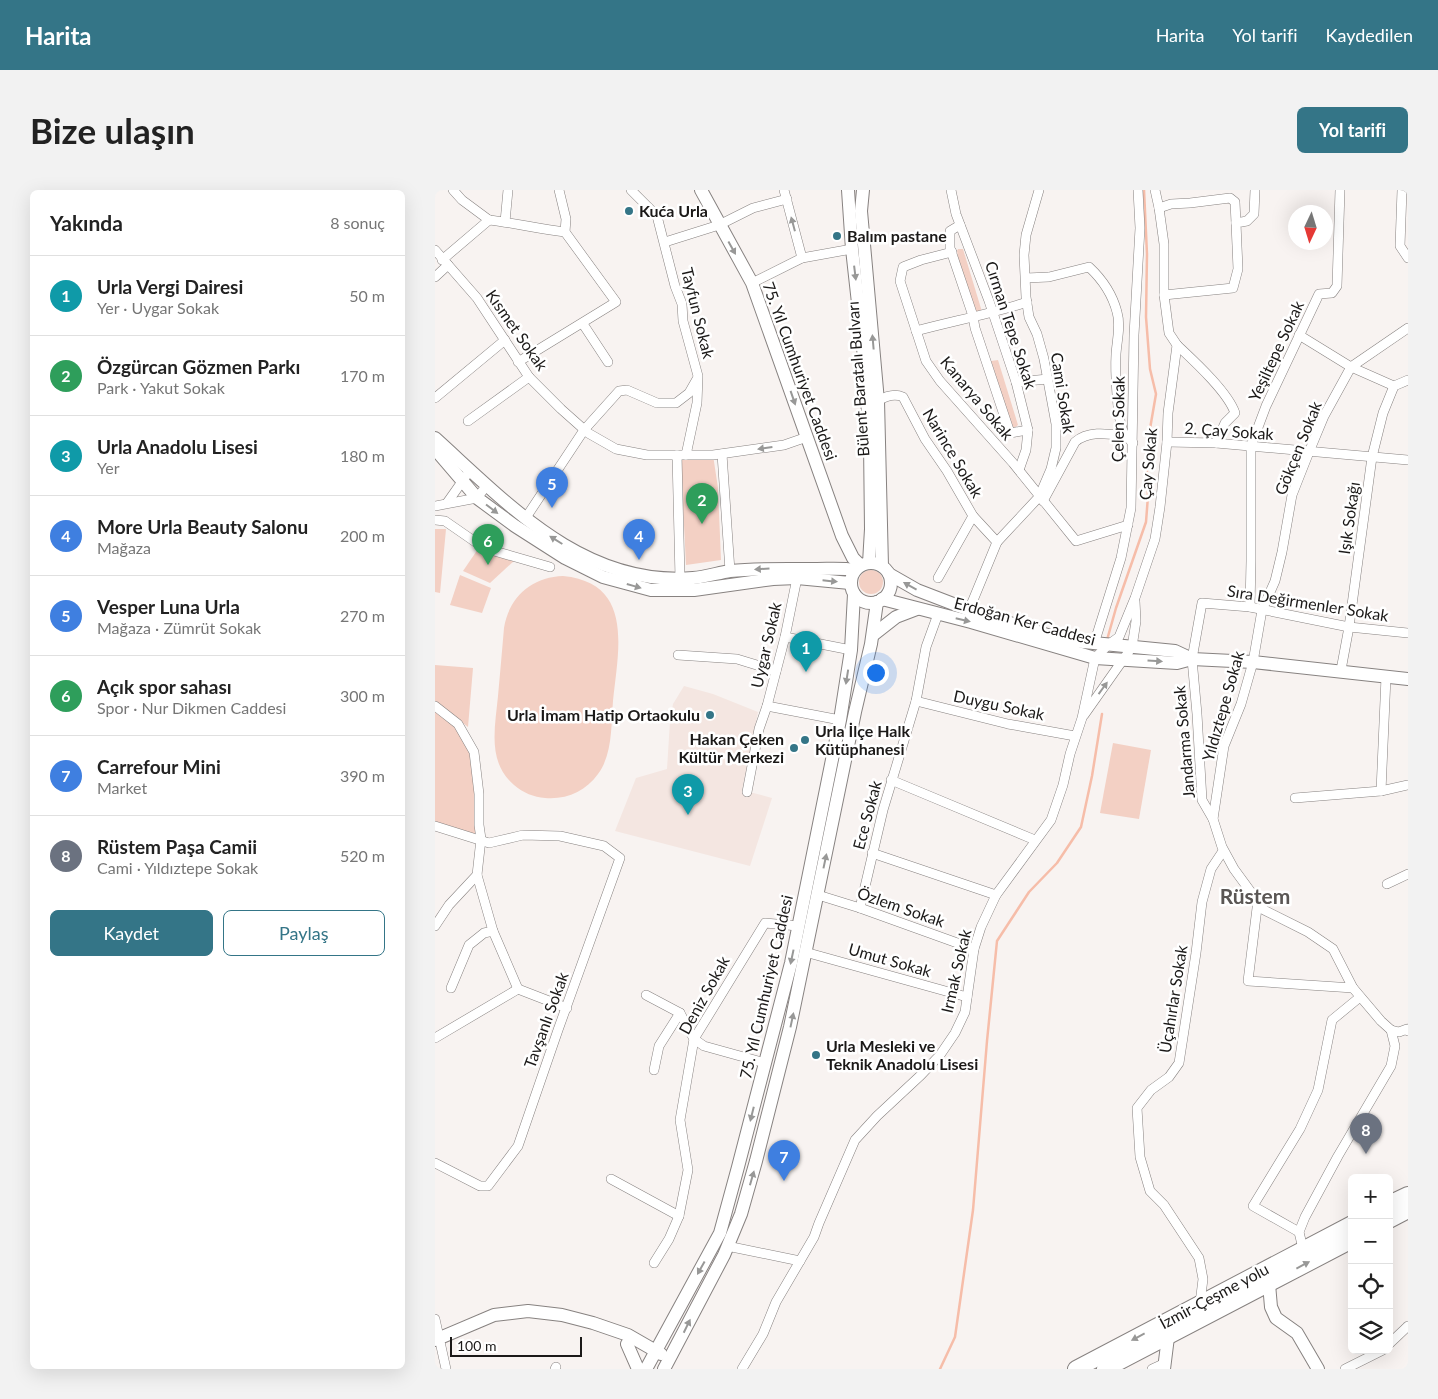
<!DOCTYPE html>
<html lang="tr">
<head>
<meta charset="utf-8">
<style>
  body { margin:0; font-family:Lato,sans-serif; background:#f2f2f2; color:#222 }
  .controls { position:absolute; right:15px; bottom:15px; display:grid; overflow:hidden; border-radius:8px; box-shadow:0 5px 20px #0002 }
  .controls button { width:45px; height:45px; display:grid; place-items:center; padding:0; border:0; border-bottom:1px solid #e0e0e0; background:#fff; color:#222; font:25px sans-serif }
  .compass { position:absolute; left:853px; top:15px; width:45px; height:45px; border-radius:50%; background:#fff; box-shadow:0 5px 20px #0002; rotate:184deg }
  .scale { position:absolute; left:15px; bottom:12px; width:132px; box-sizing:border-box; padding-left:5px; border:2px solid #1b1918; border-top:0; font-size:14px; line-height:18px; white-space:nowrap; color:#1b1918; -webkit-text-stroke:4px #fff; paint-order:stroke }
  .you { position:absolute; left:440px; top:482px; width:18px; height:18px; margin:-12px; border:4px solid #fff; border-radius:50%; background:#1a73e8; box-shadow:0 0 0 8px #1a73e833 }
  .badge { display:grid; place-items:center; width:32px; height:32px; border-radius:50%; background:#347587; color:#fff; font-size:16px; font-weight:700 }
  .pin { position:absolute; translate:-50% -41px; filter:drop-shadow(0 1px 2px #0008) }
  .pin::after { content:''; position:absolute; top:26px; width:18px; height:15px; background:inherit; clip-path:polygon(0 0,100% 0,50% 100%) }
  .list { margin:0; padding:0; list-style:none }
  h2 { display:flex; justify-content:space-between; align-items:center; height:65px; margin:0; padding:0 20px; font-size:21px }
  h2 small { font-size:16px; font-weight:400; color:#767676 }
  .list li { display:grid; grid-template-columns:32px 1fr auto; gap:15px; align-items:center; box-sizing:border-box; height:80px; padding:0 20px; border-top:1px solid #e0e0e0 }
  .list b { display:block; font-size:19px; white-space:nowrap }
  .list p { margin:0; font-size:16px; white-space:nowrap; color:#767676 }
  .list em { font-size:16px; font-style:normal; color:#767676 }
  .actions { display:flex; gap:10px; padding:15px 20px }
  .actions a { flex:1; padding:11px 0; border:1px solid #347587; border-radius:8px; text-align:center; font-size:18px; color:#347587 }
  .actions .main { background:#347587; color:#fff }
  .icon { flex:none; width:28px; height:28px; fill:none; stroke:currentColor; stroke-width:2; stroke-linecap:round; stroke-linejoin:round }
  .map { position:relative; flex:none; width:973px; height:1179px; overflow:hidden; border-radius:8px }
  header { display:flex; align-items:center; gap:30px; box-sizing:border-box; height:70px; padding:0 25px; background:#347587; color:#fff }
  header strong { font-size:24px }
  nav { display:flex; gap:28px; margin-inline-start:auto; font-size:18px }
  .intro { display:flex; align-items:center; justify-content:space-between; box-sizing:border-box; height:120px; padding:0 30px }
  h1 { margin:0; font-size:35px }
  .button { padding:12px 22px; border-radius:8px; background:#347587; color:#fff; font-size:18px; font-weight:700 }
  main { display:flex; gap:30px; padding:0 30px }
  aside { flex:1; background:#fff; border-radius:8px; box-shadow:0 5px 20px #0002 }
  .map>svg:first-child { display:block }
</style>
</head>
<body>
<header>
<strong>Harita</strong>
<nav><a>Harita</a><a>Yol tarifi</a><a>Kaydedilen</a></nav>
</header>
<div class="intro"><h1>Bize ulaşın</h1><a class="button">Yol tarifi</a></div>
<main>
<aside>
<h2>Yakında<small>8 sonuç</small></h2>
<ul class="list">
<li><span class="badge" style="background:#0f9aa8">1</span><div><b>Urla Vergi Dairesi</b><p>Yer · Uygar Sokak</p></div><em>50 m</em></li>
<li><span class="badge" style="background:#2e9e5b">2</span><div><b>Özgürcan Gözmen Parkı</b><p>Park · Yakut Sokak</p></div><em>170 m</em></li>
<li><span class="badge" style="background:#0f9aa8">3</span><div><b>Urla Anadolu Lisesi</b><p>Yer</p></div><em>180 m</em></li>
<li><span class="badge" style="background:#3f7fe0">4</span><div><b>More Urla Beauty Salonu</b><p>Mağaza</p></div><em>200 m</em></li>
<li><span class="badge" style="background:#3f7fe0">5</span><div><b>Vesper Luna Urla</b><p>Mağaza · Zümrüt Sokak</p></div><em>270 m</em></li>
<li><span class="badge" style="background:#2e9e5b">6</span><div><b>Açık spor sahası</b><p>Spor · Nur Dikmen Caddesi</p></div><em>300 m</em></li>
<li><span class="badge" style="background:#3f7fe0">7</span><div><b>Carrefour Mini</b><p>Market</p></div><em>390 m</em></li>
<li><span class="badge" style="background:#6b7280">8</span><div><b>Rüstem Paşa Camii</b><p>Cami · Yıldıztepe Sokak</p></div><em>520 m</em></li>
</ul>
<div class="actions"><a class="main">Kaydet</a><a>Paylaş</a></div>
</aside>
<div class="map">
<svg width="973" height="1179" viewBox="0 0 973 1179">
  <rect width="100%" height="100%" fill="#f8f3f1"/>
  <path fill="#f4e6e1" d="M249 496 278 504 323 522 307 600 337 608 315 676 180 641 201 588 232 579 235 531 238 514Z"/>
  <g fill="#f3d0c4">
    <path d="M523 59H528L548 125 542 127 524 73 522 61Z"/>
    <path d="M563 170 583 235 578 239 556 171Z"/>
    <path d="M242 265H278L283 298 286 370 251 375 247 295Z"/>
    <path d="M0 339H11L5 403 0 402Z"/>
    <path d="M43 359 80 370 55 393 28 381Z"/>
    <circle cx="436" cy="392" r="12"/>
    <path d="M25 385 56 398 47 423 15 415Z"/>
    <path d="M128 386C200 393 183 461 178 511 176 534 178 564 163 584 151 601 131 610 110 608 99 607 88 603 79 595 52 572 60 538 63 506 65 484 67 461 69 438 74 407 97 387 128 386Z"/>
    <path d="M0 475 38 478 33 537 0 511Z"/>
    <path d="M0 516 23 534 39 562 46 649 0 636Z"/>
    <path d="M678 553 716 560 704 629 665 623Z"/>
  </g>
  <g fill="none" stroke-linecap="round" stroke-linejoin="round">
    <g stroke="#f6bda9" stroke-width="2.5">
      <path d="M672 450 681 418 711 332 713 306 711 262 721 204 715 179 711 127 712 64 709 0"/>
      <path d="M505 1179 520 1147 538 1020 552 851 562 751 594 702 622 673 646 637 657 586 667 524"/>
    </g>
    <defs>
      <g id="street">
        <path d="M18 0 27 10 54 30"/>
        <path d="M196 0 222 26 240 96 247 114 248 131 263 186 262 213 251 265"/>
        <path d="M349 0 367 68"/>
        <path d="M516 0 521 24 554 111 581 192 593 240 591 260 584 280"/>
        <path d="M967 0 965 56 973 68"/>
        <path d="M724 18 736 14 755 13 795 8 800 12 801 33"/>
        <path d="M54 30C80 33 104 39 130 42"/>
        <path d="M70 32 73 0"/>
        <path d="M525 35 515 41V58L538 126 540 138 575 243 593 240"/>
        <path d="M230 52 284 35 318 18 352 9"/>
        <path d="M0 60 42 108 94 187 126 219 153 243 181 259 212 265H278L349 255 372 247"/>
        <path d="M517 62 486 70 468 77 465 91 491 171 505 191 578 273 641 351 693 335"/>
        <path d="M7 70 54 30"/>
        <path d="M0 87 13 75"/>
        <path d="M591 88 614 87 654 77C668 90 677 103 682 122 686 135 682 150 681 164 680 180 682 227 688 241 690 246 694 249 698 253"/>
        <path d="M317 93 367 68 417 59"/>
        <path d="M729 105 798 98 803 79 801 33 812 31 819 24 820 0"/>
        <path d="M148 134 173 172"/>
        <path d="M481 141C518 131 556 124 592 112"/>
        <path d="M864 145 916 177 959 196"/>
        <path d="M742 155C759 171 793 202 800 223L790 233 781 253"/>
        <path d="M83 172 181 112 130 42 131 29 124 0"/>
        <path d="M581 192 613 189"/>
        <path d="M0 208 70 150"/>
        <path d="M443 211C451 206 459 203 468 207L490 249 512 281 538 326 562 352"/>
        <path d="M33 231 94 187"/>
        <path d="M732 252 781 253 973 270"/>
        <path d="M287 264 295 381"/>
        <path d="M242 265 245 388"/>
        <path d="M608 311 640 252C654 240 674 244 690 246"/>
        <path d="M12 313 31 286"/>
        <path d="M0 316 42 308 52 295"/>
        <path d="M90 329 149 240 184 201 192 200 222 213H241L254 203 262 189"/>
        <path d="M0 330 10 331 49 358 115 377"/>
        <path d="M503 388 538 326"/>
        <path d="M815 417 816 371V256L831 216 884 104 897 103 902 96 905 0"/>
        <path d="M534 420 562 352 604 307 616 279 621 258V234L609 169 602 144 594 127 591 107 589 65 591 45 604 0"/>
        <path d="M350 447 416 460"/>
        <path d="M659 454 686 368 696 318 699 145 705 38 703 0"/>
        <path d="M243 465 302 469 341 481"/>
        <path d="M906 480 914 437 937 267 948 223 959 196 973 190"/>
        <path d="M481 511 573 534 640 546"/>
        <path d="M0 516 23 534 39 562 44 604V635L46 649 42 685 14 715 0 736"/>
        <path d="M332 516 405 530"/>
        <path d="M649 525 697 457 701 431 700 411"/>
        <path d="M456 590 600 650"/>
        <path d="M946 601 951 487"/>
        <path d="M312 602 324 539 332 516 350 447 362 388"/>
        <path d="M860 608 946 601 973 595"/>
        <path d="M778 629 767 610 762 524 757 469 767 413 815 417 914 437 973 443"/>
        <path d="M0 636 54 653 88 645 125 646 169 656 185 668 123 840 83 956 53 996H45L0 973"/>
        <path d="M437 663 561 705"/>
        <path d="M42 685 58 741 83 799"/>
        <path d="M952 694 973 684"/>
        <path d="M383 705 425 718 539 759"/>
        <path d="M823 710 813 791 918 798"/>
        <path d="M425 718 448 620 481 511 491 457 503 424"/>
        <path d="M370 762 532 807"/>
        <path d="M16 798 34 755 49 743 58 741"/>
        <path d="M83 799 132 818"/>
        <path d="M211 805 245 823 259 849 269 856 330 873"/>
        <path d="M956 840 964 842 972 839 973 841"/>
        <path d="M0 848 83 799"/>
        <path d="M219 880 224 856 245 823"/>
        <path d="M176 989 244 1026"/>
        <path d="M864 1042 818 1016 865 939 883 900 897 830 925 807"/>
        <path d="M292 1056 365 1071"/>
        <path d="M868 1059 864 1042 870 1027 903 966 956 876 960 856 956 840 946 831 918 798 898 759 873 742 829 720 799 679 787 657 778 629 789 556 806 514 818 472 827 420 840 391 847 362 857 305 874 262 889 226 916 177 973 138"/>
        <path d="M219 1073 234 1049 244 1026 253 980 245 930 259 849 330 733 363 736"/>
        <path d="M765 1113 768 1089 764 1068 729 1015 715 1001 705 967 702 918 716 900 734 887 744 873 761 763 767 712 776 679 788 661"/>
        <path d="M0 1129 11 1179"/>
        <path d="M954 1154 973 1136"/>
        <path d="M120 1179 121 1177"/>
        <path d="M307 1179 328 1144 341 1112 379 1047 384 1033 420 950 442 926 486 885 505 865 520 843 530 822 539 759 546 737 561 705 616 630 628 595 635 564 647 528 660 468 673 455 684 447 700 408 720 349 725 317 732 252 733 223 742 155 734 143 729 105V54L724 18 720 0"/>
        <path d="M717 1179 730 1173"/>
        <path d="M910 1179 948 1160"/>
      </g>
      <g id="secondary">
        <path d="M266 0 317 93 407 346 418 368 425 375"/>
        <path d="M413 0 417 59 429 167 435 252 436 339 434 373"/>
        <path d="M428 0 426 21 443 211 447 376"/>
        <path d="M0 248C74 315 149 397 258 388 270 387 283 383 295 381 324 378 353 379 382 379 395 379 407 378 420 380"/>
        <path d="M0 259 42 308 80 336 130 368 168 387 216 400H259L338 389 362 388 415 393"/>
        <circle cx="436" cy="393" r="20"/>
        <path d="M454 384 482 400 534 420 628 450 740 461 757 469"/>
        <path d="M447 409 536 432 660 468 742 473 757 469 818 472 973 489"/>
        <path d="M438 445 461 427 482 419"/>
        <path d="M834 1094 836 1117 841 1128 862 1143 883 1179"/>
        <path d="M0 1150 59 1125 93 1121 127 1125 158 1133 193 1145 226 1164"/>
        <path d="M192 1154 203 1179"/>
        <path d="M211 1179 285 1043 303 977 356 773 405 530 416 460 419 404"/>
        <path d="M229 1179 289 1065 306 1024 321 971 355 837 420 522 436 454 442 412"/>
        <path d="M729 1179 733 1147"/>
      </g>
      <g id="highway">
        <path d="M954 1014 973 1005"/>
        <path d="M954 1030 973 1020"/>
        <path d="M641 1179 917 1034"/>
        <path d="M670 1179 917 1050"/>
      </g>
    </defs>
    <use href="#street" stroke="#878280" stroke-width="10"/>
    <use href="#secondary" stroke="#878280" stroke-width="14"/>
    <use href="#highway" stroke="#878280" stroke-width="18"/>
    <use href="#street" stroke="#fff" stroke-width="9"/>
    <use href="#secondary" stroke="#fff" stroke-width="12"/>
    <use href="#highway" stroke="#fff" stroke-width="16"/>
  </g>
  <defs><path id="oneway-solid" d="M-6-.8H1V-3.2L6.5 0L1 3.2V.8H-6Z" transform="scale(1.25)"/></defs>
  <g fill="#989897">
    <use href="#oneway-solid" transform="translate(358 34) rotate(-105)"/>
    <use href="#oneway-solid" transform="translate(297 58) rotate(61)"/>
    <use href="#oneway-solid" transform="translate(420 83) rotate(83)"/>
    <use href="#oneway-solid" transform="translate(438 152) rotate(-95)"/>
    <use href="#oneway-solid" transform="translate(358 208) rotate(71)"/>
    <use href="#oneway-solid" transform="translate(330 258) rotate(172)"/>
    <use href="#oneway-solid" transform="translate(57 319) rotate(37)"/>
    <use href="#oneway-solid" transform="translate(121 350) rotate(-148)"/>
    <use href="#oneway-solid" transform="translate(327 379) rotate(176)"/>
    <use href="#oneway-solid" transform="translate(395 391) rotate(6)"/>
    <use href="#oneway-solid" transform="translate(199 396) rotate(16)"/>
    <use href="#oneway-solid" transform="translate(475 396) rotate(-151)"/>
    <use href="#oneway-solid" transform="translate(528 430) rotate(13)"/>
    <use href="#oneway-solid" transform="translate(720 471) rotate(4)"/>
    <use href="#oneway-solid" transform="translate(412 487) rotate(99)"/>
    <use href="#oneway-solid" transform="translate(668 498) rotate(-54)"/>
    <use href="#oneway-solid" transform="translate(390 671) rotate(-78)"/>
    <use href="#oneway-solid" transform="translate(357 767) rotate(102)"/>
    <use href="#oneway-solid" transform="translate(357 830) rotate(-78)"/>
    <use href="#oneway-solid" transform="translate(317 924) rotate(104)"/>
    <use href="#oneway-solid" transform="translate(317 988) rotate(-74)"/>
    <use href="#oneway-solid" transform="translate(868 1075) rotate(-28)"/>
    <use href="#oneway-solid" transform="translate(266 1078) rotate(119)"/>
    <use href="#oneway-solid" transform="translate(252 1136) rotate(-64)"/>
    <use href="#oneway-solid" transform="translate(703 1147) rotate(152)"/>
  </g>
  <g fill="#347587" stroke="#fff" stroke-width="2">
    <circle cx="194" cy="21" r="5"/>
    <circle cx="402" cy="46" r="5"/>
    <circle cx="275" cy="525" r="5"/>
    <circle cx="370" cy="550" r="5"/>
    <circle cx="359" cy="558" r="5"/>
    <circle cx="381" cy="865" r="5"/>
  </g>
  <g text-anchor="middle" stroke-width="5" stroke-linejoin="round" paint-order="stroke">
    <g font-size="16" font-weight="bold" fill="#1b1918" stroke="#fff" text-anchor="start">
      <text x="204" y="27">Kuća Urla</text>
      <text x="412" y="52">Balım pastane</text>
      <text x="265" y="531" text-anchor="end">Urla İmam Hatip Ortaokulu</text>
      <text x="380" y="547">Urla İlçe Halk<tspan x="380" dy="18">Kütüphanesi</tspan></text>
      <text x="349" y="555" text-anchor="end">Hakan Çeken<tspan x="349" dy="18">Kültür Merkezi</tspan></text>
      <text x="391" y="862">Urla Mesleki ve<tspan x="391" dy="18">Teknik Anadolu Lisesi</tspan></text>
    </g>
    <g font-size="16" fill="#1b1918" stroke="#fff">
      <text transform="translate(263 123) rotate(76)" y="6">Tayfun Sokak</text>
      <text transform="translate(576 135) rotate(72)" y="6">Cırman Tepe Sokak</text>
      <text transform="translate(82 140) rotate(55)" y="6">Kısmet Sokak</text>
      <text transform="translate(841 161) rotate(-65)" y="6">Yeşiltepe Sokak</text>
      <text transform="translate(365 181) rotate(70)" y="6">75. Yıl Cumhuriyet Caddesi</text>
      <text transform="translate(423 189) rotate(-94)" y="6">Bülent Baratalı Bulvarı</text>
      <text transform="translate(628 203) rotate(81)" y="6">Cami Sokak</text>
      <text transform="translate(542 208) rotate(50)" y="6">Kanarya Sokak</text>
      <text transform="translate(683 229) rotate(-89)" y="6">Çelen Sokak</text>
      <text transform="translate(794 241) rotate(4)" y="6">2. Çay Sokak</text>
      <text transform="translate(863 258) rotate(-68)" y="6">Gökçen Sokak</text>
      <text transform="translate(518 263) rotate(59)" y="6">Narince Sokak</text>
      <text transform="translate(713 274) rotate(-85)" y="6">Çay Sokak</text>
      <text transform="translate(914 328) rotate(-82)" y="6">Işık Sokağı</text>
      <text transform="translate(873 413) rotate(9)" y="6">Sıra Değirmenler Sokak</text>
      <text transform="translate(590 431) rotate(15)" y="6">Erdoğan Ker Caddesi</text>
      <text transform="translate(331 455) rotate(-77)" y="6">Uygar Sokak</text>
      <text transform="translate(564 515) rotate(12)" y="6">Duygu Sokak</text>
      <text transform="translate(788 516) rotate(-74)" y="6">Yıldıztepe Sokak</text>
      <text transform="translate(749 552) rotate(-95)" y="6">Jandarma Sokak</text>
      <text transform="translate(432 625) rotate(-75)" y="6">Ece Sokak</text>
      <text transform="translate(466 717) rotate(19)" y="6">Özlem Sokak</text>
      <text transform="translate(455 770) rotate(16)" y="6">Umut Sokak</text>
      <text transform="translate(521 781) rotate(-77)" y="6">Irmak Sokak</text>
      <text transform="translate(331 797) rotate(-77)" y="6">75. Yıl Cumhuriyet Caddesi</text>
      <text transform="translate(269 805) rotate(-61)" y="6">Deniz Sokak</text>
      <text transform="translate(738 809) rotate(-81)" y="6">Üçahırlar Sokak</text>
      <text transform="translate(111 830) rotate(-70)" y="6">Tavşanlı Sokak</text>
      <text transform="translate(779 1106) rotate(-28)" y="6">İzmir-Çeşme yolu</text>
    </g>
    <g font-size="21" font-weight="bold" fill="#5a5654" stroke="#fff">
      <text x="820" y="714">Rüstem</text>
    </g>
  </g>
</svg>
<div class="controls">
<button>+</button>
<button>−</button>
<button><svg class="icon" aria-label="locate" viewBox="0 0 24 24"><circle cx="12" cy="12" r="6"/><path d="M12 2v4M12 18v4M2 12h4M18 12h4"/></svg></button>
<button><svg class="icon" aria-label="layers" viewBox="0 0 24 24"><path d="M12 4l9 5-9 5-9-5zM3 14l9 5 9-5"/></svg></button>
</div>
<svg class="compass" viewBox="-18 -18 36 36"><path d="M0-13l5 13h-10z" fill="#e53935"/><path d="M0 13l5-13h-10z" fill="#767676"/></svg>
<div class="scale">100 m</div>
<div class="you"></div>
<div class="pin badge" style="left:371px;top:482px;background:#0f9aa8">1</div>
<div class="pin badge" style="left:267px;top:334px;background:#2e9e5b">2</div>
<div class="pin badge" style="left:253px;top:625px;background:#0f9aa8">3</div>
<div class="pin badge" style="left:204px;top:370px;background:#3f7fe0">4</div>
<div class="pin badge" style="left:117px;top:318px;background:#3f7fe0">5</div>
<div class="pin badge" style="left:53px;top:375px;background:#2e9e5b">6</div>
<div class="pin badge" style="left:349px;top:991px;background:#3f7fe0">7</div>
<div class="pin badge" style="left:931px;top:964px;background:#6b7280">8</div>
</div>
</main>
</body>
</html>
